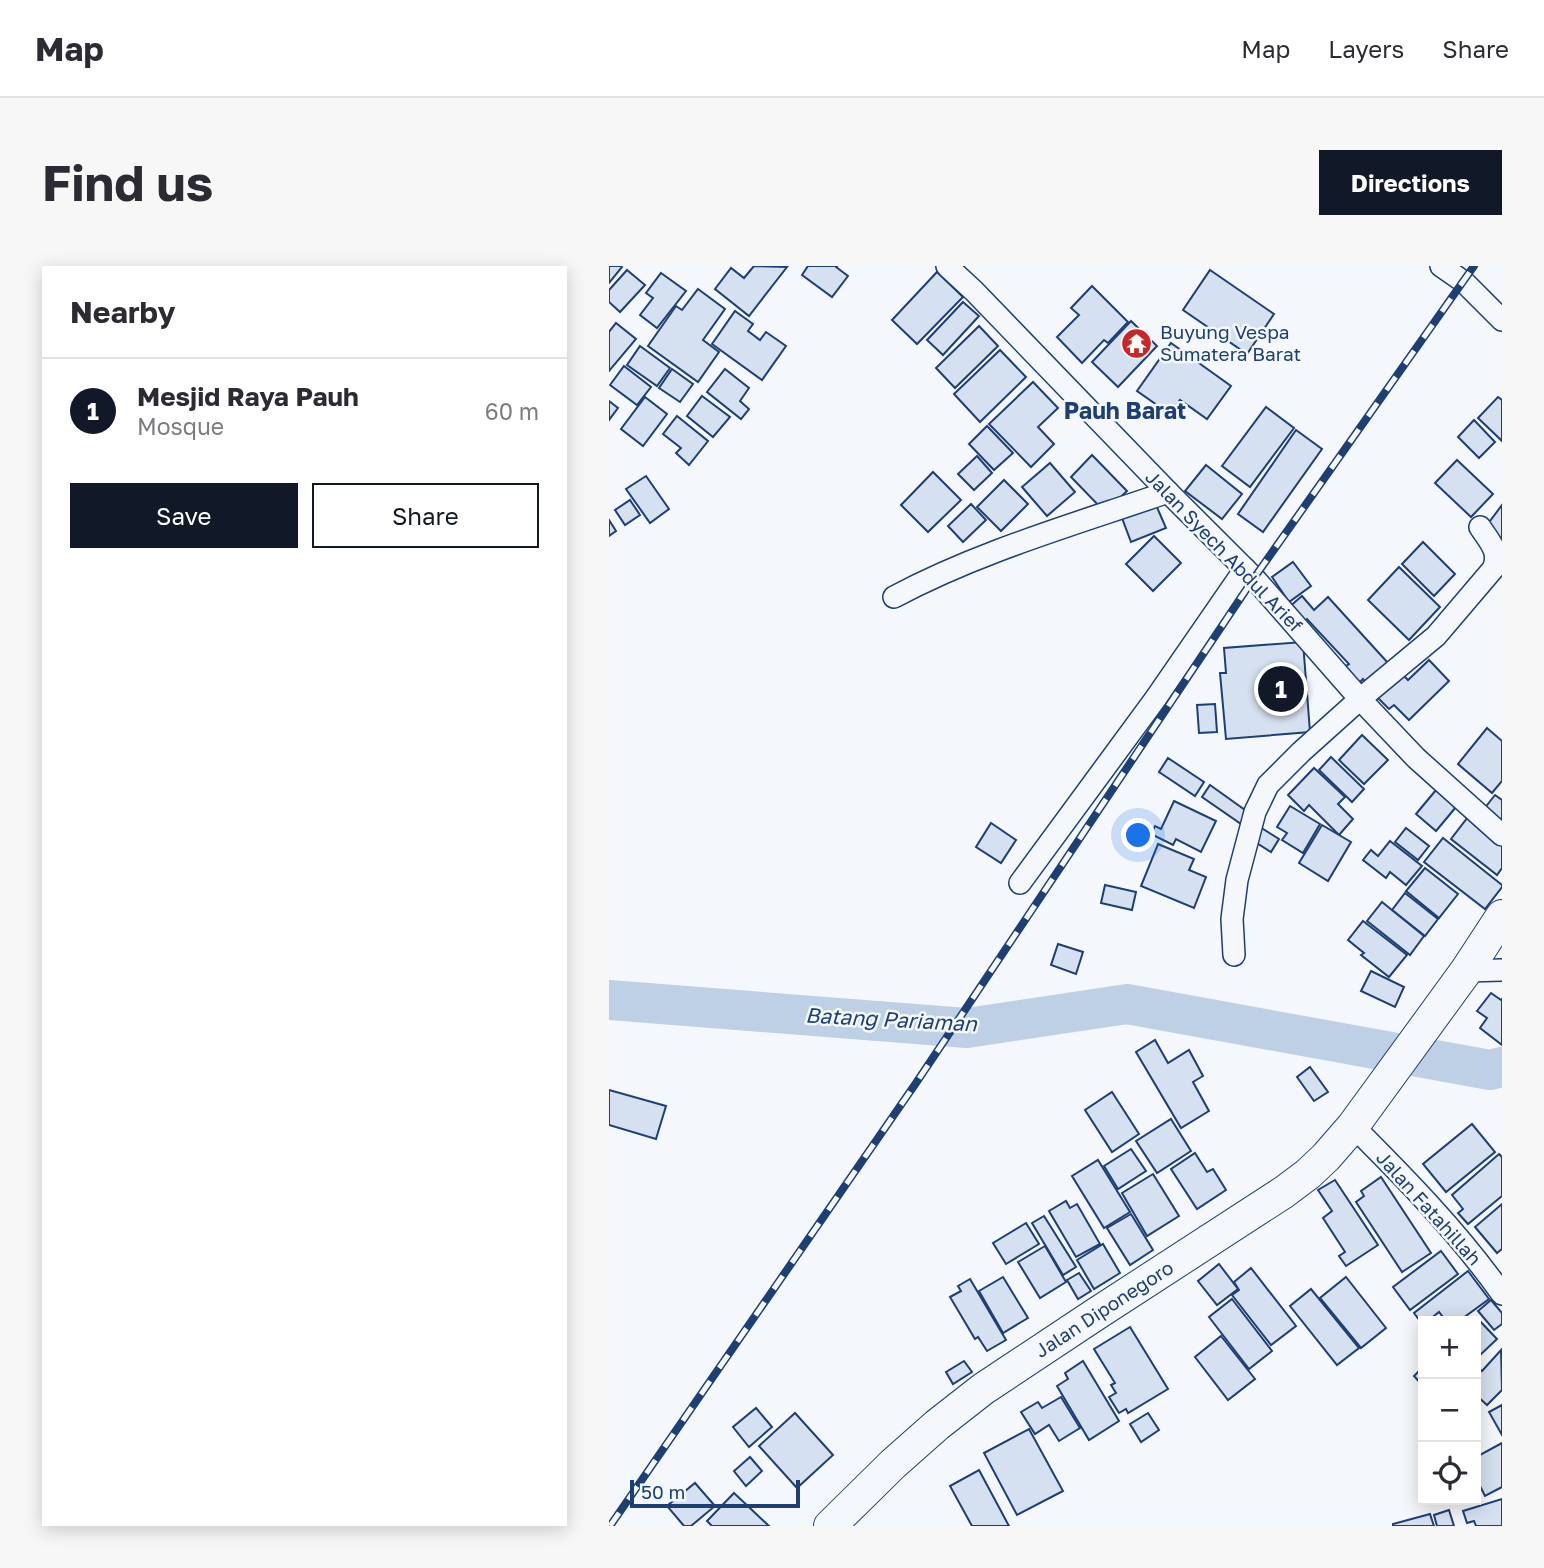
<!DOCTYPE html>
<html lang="en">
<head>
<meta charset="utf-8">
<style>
  body { margin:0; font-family:"Golos Text",sans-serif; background:#f7f7f7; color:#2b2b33 }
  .controls { position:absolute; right:21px; bottom:21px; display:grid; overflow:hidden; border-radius:0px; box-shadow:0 4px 18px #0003 }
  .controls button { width:63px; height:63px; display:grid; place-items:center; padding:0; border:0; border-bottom:2px solid #e1e1e2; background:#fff; color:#2b2b33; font:35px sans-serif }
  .scale { position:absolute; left:21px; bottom:18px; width:170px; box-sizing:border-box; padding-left:7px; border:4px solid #1d3f73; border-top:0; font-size:19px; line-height:24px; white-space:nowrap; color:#1d3f73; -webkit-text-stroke:5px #f4f7fb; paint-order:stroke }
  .you { position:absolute; left:530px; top:570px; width:24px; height:24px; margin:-18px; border:5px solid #fff; border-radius:50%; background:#1a73e8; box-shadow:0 0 0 10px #1a73e833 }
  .badge { display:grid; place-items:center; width:46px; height:46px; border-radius:50%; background:#111827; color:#fff; font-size:23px; font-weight:700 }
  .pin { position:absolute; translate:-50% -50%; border:4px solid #fff; box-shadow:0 2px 7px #0006 }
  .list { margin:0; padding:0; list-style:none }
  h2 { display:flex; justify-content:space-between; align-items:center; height:91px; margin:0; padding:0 28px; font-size:30px }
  h2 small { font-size:23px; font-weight:400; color:#7c7c81 }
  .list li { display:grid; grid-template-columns:46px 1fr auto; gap:21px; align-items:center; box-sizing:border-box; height:105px; padding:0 28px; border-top:2px solid #e1e1e2 }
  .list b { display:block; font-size:26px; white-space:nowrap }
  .list p { margin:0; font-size:23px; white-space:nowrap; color:#7c7c81 }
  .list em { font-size:23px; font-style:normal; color:#7c7c81 }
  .actions { display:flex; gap:14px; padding:21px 28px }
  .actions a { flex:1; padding:16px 0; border:2px solid #111827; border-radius:0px; text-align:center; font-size:24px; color:#111827 }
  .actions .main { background:#111827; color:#fff }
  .icon { flex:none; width:38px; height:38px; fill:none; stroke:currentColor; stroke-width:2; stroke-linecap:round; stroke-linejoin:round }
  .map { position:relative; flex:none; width:893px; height:1260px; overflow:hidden; border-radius:0px }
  header { display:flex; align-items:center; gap:42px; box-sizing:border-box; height:98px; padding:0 35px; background:#fff; border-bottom:2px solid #e1e1e2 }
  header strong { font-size:33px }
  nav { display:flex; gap:38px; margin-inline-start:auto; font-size:24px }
  .intro { display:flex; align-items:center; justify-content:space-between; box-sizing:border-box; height:168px; padding:0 42px }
  h1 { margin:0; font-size:49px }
  .button { padding:18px 32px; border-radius:0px; background:#111827; color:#fff; font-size:24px; font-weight:700 }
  main { display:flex; gap:42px; padding:0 42px }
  aside { flex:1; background:#fff; border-radius:0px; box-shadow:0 4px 18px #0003 }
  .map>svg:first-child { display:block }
</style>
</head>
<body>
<header>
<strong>Map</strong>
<nav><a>Map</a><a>Layers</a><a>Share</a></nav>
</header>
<div class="intro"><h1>Find us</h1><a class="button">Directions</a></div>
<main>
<aside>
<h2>Nearby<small></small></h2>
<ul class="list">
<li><span class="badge">1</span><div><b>Mesjid Raya Pauh</b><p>Mosque</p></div><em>60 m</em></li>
</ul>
<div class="actions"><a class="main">Save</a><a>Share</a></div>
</aside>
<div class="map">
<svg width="893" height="1260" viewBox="0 0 893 1260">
  <rect width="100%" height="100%" fill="#f4f7fb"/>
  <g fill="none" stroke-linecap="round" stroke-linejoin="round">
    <path stroke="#bed0e5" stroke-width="40" d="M0 734 358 762 518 738 881 804 893 801"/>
  </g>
  <g fill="#d5e0f0" stroke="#1d3f73" stroke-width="2">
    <path d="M0 0H12L13 1 0 17Z"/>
    <path d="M145 0 178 1 140 50 106 23 122 2 135 12Z"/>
    <path d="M199 0H228L227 1 239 10 223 31 193 9Z"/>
    <path d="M18 4 36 19 11 46 0 36V24Z"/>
    <path d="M601 4 665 48 638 88 574 44Z"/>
    <path d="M328 6 354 31 308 78 283 54Z"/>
    <path d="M52 7 77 25 48 62 31 49 44 32 37 27Z"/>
    <path d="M483 20 519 56 499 77 495 74 473 97 448 71 470 49 462 42Z"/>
    <path d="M89 23 116 43 94 74 110 86 89 116 39 80 67 40 73 44Z"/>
    <path d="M354 36 370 50 334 89 318 74Z"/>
    <path d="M126 45 144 58 139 65 151 74 157 66 177 80 153 114 103 78Z"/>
    <path d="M522 55 548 80 509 121 483 96Z"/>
    <path d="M7 57 27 73 0 105V66Z"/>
    <path d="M370 60 389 80 346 122 327 102Z"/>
    <path d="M562 77 622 120 598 153 571 134 561 148 528 125Z"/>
    <path d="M31 80 61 102 48 120 18 99Z"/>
    <path d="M391 84 417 111 371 156 345 128Z"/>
    <path d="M15 100 42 121 28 139 1 119Z"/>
    <path d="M63 103 84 118 71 136 50 122Z"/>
    <path d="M116 103 140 122 131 135 140 143 132 153 98 126Z"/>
    <path d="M424 116 449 142 429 161 445 178 422 201 380 158Z"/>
    <path d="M93 130 121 151 104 171 78 150Z"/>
    <path d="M36 131 58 148 34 180 12 163Z"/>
    <path d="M889 131 893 134V175L869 152Z"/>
    <path d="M0 135 9 142 0 154Z"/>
    <path d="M657 141 685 162 641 221 613 200Z"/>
    <path d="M68 150 99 175 80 199 67 187 72 182 54 168Z"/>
    <path d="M865 154 886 176 870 192 849 171Z"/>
    <path d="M378 160 404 187 385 204 360 178Z"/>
    <path d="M687 164 713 183 654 266 629 248Z"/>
    <path d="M483 189 518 225 496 246 462 211Z"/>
    <path d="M368 190 383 207 365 224 349 208Z"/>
    <path d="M848 194 884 228 862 251 826 217Z"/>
    <path d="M441 197 466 226 438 250 413 221Z"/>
    <path d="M597 199 633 228 613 253 576 225Z"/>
    <path d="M324 206 352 234 319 266 292 239Z"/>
    <path d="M37 210 60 243 41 257 17 223Z"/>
    <path d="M395 214 419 238 392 265 368 241Z"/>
    <path d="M21 234 31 249 16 259 6 244Z"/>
    <path d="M362 238 377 254 354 276 339 260Z"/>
    <path d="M547 239 557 262 522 276 513 252Z"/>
    <path d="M893 239V276L875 263Z"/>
    <path d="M0 254 7 265 0 270Z"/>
    <path d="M545 270 572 297 544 325 517 298Z"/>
    <path d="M814 276 846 308 825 330 793 298Z"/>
    <path d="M684 296 702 320 680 336 663 311Z"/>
    <path d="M790 301 831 341 800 374 759 334Z"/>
    <path d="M693 330 705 344 719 331 779 397 757 417 754 413 749 418 734 402 740 398 698 353 693 357 679 342Z"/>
    <path d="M694 376 701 466 617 473 611 407H617L615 382Z"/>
    <path d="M820 394 840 415 800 454 785 439 780 443 769 432 794 409 799 414Z"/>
    <path d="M606 438 608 466 590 467 588 439Z"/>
    <path d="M878 462 893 475V515L883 527 849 498Z"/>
    <path d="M753 469 779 494 755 518 730 494Z"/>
    <path d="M722 491 755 523 743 536 710 504Z"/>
    <path d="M559 492 595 516 586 530 550 506Z"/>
    <path d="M705 502 736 531 729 538 744 553 730 569 700 539 695 545 679 529Z"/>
    <path d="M601 519 643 549 635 560 593 531Z"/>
    <path d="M827 524 847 541 827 565 807 548Z"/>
    <path d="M886 529 893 534V558L875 543Z"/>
    <path d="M565 535 607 555 592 586 567 573 564 579 542 568 546 560 552 563Z"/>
    <path d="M681 540 711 558 694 587 673 574 678 567 668 561Z"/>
    <path d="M859 551 893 578V602L888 609 842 573Z"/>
    <path d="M382 557 407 574 392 597 367 581Z"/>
    <path d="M713 559 742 576 719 615 690 597Z"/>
    <path d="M651 561 670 573 662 586 643 574Z"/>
    <path d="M797 562 820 580 809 594 786 576Z"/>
    <path d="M834 572 893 619V621L876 643 815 596Z"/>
    <path d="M781 575 813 600 797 619 781 606 777 612 754 594 762 584 769 590Z"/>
    <path d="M549 578 585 593 580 604 597 611 585 642 532 620Z"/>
    <path d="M816 602 849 628 830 652 797 625Z"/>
    <path d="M496 619 527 626 523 644 492 637Z"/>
    <path d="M796 627 829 653 816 670 783 644Z"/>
    <path d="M773 636 815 670 801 689 758 655Z"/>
    <path d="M754 655 798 689 780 711 752 689 755 687 739 674Z"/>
    <path d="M449 678 474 686 467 708 442 699Z"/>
    <path d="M762 705 795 721 786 741 752 725Z"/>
    <path d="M882 727 892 734 893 733V779L871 762 878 752 868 745Z"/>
    <path d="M546 774 559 797 580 784 594 810 584 816 600 845 572 862 527 786Z"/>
    <path d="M701 801 719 826 705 835 688 811Z"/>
    <path d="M0 824 57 840 47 873 0 859Z"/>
    <path d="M503 826 530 868 503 886 476 844Z"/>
    <path d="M562 853 582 885 548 907 527 875Z"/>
    <path d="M863 858 886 886 837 926 814 898Z"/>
    <path d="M522 883 537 905 509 923 495 900Z"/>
    <path d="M586 887 598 906 604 903 617 924 588 943 562 903Z"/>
    <path d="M890 888 893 891V930L859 958 849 947 854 943 843 929Z"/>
    <path d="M489 894 521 946 495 962 463 910Z"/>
    <path d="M544 908 570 950 538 970 513 927Z"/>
    <path d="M772 911 822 987 793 1006 747 936 755 930 752 925Z"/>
    <path d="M726 914 769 979 737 1000 730 990 736 986 714 952 723 945 709 924Z"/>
    <path d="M457 935 461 942 468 938 491 978 467 991 440 945Z"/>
    <path d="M893 938V983L888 987 866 961Z"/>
    <path d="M522 948 544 984 521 999 498 962Z"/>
    <path d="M435 950 467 1001 454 1009 423 957Z"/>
    <path d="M417 957 430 978 397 998 384 977Z"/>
    <path d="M494 978 511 1007 485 1023 468 994Z"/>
    <path d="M436 980 457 1016 431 1032 409 996Z"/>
    <path d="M832 985 849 1008 801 1044 784 1021Z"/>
    <path d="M610 998 629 1023 608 1039 589 1015Z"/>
    <path d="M642 1002 687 1060 662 1079 623 1029 630 1024 625 1016Z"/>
    <path d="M859 1005 880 1033 850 1055H837L830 1046 819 1055H814V1059L805 1047Z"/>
    <path d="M470 1007 482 1025 469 1033 458 1014Z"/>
    <path d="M394 1011 419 1052 394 1067 370 1025Z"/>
    <path d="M737 1011 777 1062 752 1082 711 1032Z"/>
    <path d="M361 1013 397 1074 378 1085 369 1071 366 1073 341 1031 352 1025 349 1020Z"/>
    <path d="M702 1023 750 1082 728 1099 681 1040Z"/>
    <path d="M623 1033 663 1085 640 1103 600 1051Z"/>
    <path d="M882 1034 893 1047V1058L885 1064 869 1045Z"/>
    <path d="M867 1051 888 1073 867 1093V1055H862Z"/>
    <path d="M521 1061 559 1123 519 1147 517 1143 510 1147 500 1131 507 1127 502 1119 506 1117 485 1083Z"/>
    <path d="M612 1070 646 1113 619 1134 586 1091Z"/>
    <path d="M892 1084 893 1124 878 1139 867 1129V1100L873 1105Z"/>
    <path d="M355 1095 363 1106 344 1118 337 1106Z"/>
    <path d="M474 1095 510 1155 480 1174 448 1120 459 1113 456 1107Z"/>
    <path d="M814 1101V1120L805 1110Z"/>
    <path d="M452 1131 471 1162 450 1175 440 1159 426 1168 412 1146 429 1136 433 1142Z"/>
    <path d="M893 1139V1169L880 1146Z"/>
    <path d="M147 1142 163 1161 140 1181 124 1161Z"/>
    <path d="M186 1147 224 1189 188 1222 150 1180Z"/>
    <path d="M539 1147 550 1164 532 1176 521 1158Z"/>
    <path d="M420 1163 454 1225 408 1249 375 1187Z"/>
    <path d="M893 1177V1221L876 1230 870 1218 867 1220V1191Z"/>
    <path d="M141 1191 153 1205 137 1220 125 1205Z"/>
    <path d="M370 1204 400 1260H363L341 1220Z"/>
    <path d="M86 1217 106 1240 82 1260H75L58 1240Z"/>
    <path d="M125 1227 160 1260H103L98 1255Z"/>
    <path d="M893 1233V1260H867L865 1255 858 1257 854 1245Z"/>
    <path d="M840 1244 845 1260H828L825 1249Z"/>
    <path d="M821 1248 825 1260H784V1258Z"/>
  </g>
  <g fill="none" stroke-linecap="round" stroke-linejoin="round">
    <defs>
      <g id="minor">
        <path d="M338 0 365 25 559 226 645 312 751 433 807 492 893 569"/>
        <path d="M832 0 855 16 893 54"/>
        <path d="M285 331C371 285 467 258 559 226"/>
        <path d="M411 617 547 432 636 303"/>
        <path d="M625 689 623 653 628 614 646 546 659 519 692 486 751 433 827 370 884 303C892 286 880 275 871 261"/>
        <path d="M857 705 893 704"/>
        <path d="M744 860C797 913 849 966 893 1028"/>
      </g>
      <path id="primary" d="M221 1260 284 1198 328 1159 374 1123 487 1048 675 926 699 908 717 891 744 860 857 705 893 650"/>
    </defs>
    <use href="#minor" stroke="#1d3f73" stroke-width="24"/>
    <use href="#primary" stroke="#1d3f73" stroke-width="34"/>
    <use href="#minor" stroke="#f4f7fb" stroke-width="21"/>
    <use href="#primary" stroke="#f4f7fb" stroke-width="32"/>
    <defs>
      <path id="rail" d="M1 1260 307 817 645 312 865 0"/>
    </defs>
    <use href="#rail" stroke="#1d3f73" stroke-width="8"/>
    <use href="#rail" stroke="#f4f7fb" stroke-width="5" stroke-dasharray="16" stroke-linecap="butt"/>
  </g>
  <defs>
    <symbol id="temple-disc" viewBox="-11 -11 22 22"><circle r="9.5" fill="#c62828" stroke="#f4f7fb"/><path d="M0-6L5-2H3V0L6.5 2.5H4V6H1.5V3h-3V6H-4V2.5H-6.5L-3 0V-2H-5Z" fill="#fff"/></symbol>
  </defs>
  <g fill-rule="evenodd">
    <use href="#temple-disc" x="510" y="60" width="35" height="35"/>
  </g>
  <g text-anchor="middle" stroke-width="5" stroke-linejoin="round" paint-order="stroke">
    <g font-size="19" fill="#1d3f73" stroke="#f4f7fb" text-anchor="start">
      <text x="551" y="73">Buyung Vespa<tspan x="551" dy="22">Sumatera Barat</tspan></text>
    </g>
    <g font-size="19" fill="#1d3f73" stroke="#f4f7fb">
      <text transform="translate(615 285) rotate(46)" y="7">Jalan Syech Abdul Arief</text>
      <text transform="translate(820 942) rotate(48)" y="7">Jalan Fatahillah</text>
      <text transform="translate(495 1043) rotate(-33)" y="7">Jalan Diponegoro</text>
    </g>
    <g font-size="21" font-style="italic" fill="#1d3f73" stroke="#f4f7fb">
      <text transform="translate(282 754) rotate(3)" y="7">Batang Pariaman</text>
    </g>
    <g font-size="23" font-weight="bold" fill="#1d3f73" stroke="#f4f7fb">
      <text x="516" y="153">Pauh Barat</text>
    </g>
  </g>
</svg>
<div class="controls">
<button>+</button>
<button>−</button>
<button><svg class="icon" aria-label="locate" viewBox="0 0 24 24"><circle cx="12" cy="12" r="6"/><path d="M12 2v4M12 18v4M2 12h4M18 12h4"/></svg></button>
</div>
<div class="scale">50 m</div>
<div class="you"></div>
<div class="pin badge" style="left:672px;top:423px">1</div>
</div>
</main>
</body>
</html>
